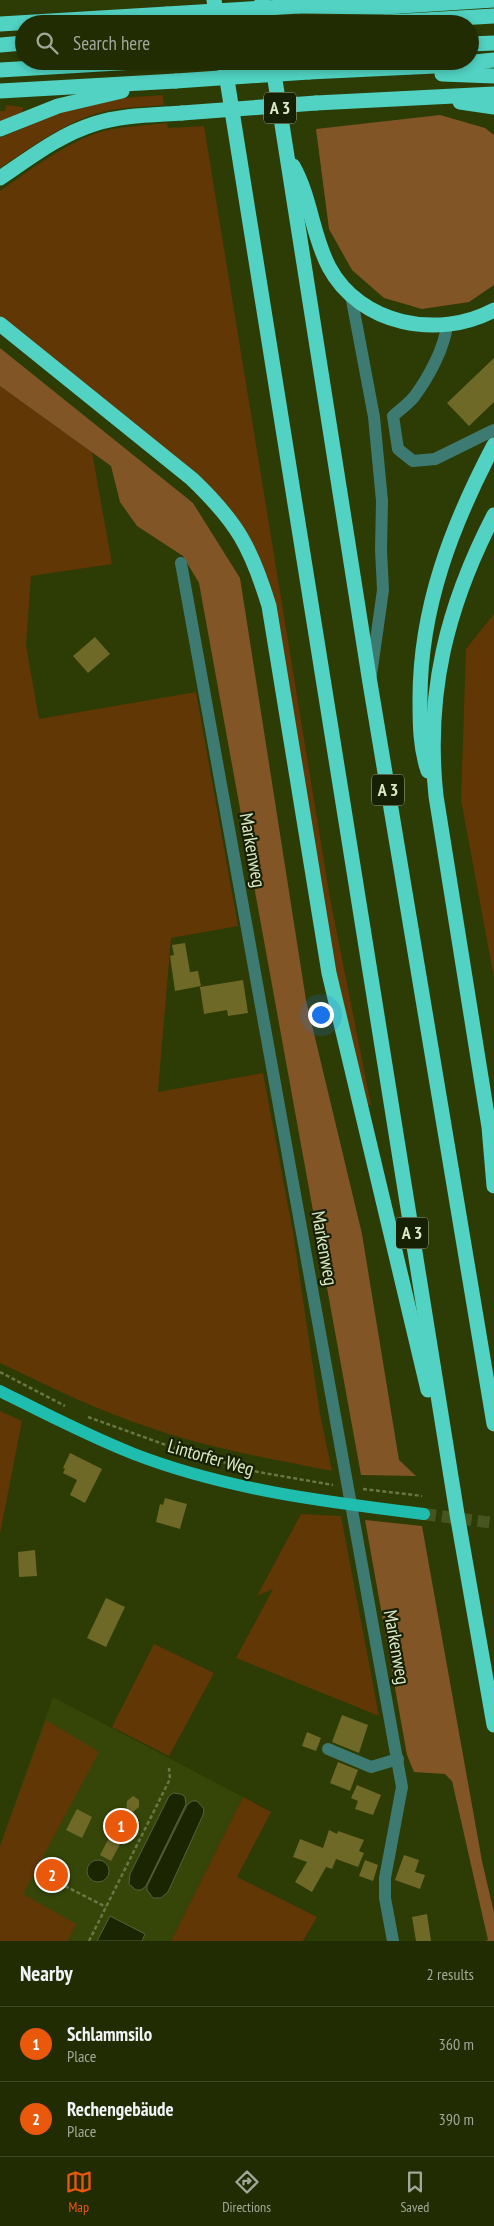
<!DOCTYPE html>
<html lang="en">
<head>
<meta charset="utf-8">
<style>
  body { margin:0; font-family:"PT Sans Narrow",sans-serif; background:#2a340d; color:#f1f3f6 }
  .you { position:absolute; left:320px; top:1014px; width:18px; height:18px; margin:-12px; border:4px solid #fff; border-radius:50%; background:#1a73e8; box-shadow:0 0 0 8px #1a73e833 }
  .badge { display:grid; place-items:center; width:32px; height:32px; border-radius:50%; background:#ea580c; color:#fff; font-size:16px; font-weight:700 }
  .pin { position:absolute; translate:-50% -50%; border:2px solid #fff; box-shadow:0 1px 5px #0006 }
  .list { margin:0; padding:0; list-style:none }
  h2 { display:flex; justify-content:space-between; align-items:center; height:65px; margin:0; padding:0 20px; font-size:21px }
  h2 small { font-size:16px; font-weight:400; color:#a2a79a }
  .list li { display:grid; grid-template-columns:32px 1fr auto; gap:15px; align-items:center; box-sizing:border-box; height:75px; padding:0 20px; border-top:1px solid #3f4825 }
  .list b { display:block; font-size:19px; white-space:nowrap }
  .list p { margin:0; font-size:16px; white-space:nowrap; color:#a2a79a }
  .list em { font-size:16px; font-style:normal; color:#a2a79a }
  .icon { flex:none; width:28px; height:28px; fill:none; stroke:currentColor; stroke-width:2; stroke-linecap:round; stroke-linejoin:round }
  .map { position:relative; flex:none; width:494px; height:1941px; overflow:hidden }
  .search { position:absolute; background:#222c03; box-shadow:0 2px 8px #0003; left:15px; right:15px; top:15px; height:55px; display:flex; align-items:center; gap:12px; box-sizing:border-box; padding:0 18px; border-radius:28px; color:#a2a79a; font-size:19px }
  .sheet { height:215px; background:#222c03 }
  nav { display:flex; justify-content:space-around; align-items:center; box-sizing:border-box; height:70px; border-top:1px solid #3f4825; background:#222c03; font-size:14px; color:#a2a79a }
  nav a { display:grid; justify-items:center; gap:2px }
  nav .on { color:#ea580c }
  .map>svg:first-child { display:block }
</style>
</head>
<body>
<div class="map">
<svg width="494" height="1941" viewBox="0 0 494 1941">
  <rect width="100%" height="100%" fill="#2d3b04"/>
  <path fill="#364608" d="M53 1697 243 1797 171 1941H0V1846Z"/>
  <g fill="#603705">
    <path d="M163 95 164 105C143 107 122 107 102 112 64 122 32 147 0 168V138L71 108 122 98Z"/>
    <path d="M6 105 23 107 22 115 0 124V111H5Z"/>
    <path d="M167 123 168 128 204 126 330 898 371 1105H365L331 955 261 563C232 493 182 464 125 419 83 385 42 352 0 319V191C30 170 60 147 94 134 117 126 143 126 167 123Z"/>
    <path d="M0 386 92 452 112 564 31 576 26 645 39 719 196 692 238 926 171 938 158 1092 263 1073 293 1232 320 1414 332 1471C272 1459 212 1449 154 1429 101 1412 50 1387 0 1363Z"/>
    <path d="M494 614V978L461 800 466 649Z"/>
    <path d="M0 1411 22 1421 0 1534Z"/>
    <path d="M301 1514 341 1516 379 1716 236 1658 273 1589 257 1596Z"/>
    <path d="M154 1644 214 1673 169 1756 112 1727Z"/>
    <path d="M46 1720 99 1752 23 1894 76 1924 68 1941H0V1846Z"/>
    <path d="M243 1797 271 1812 237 1877 317 1917 303 1941H171Z"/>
  </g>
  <g fill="#825526">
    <path d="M440 115 485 128 494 135V285L469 302 422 309 384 298 352 270 329 229 316 129Z"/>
    <path d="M0 348 193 503 240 578 306 1000 362 1234 399 1460 416 1476 361 1475 199 583 183 556 137 526 120 502 111 466 0 386Z"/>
    <path d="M365 1520 422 1526 482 1861 494 1913V1941H485L488 1940 452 1781 445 1774 414 1772 407 1755Z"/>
  </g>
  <g fill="#1b2502" stroke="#55603d">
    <path d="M173 1793 181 1794 185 1797 186 1804 146 1886 141 1890H136L129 1884 130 1874 169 1796Z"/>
    <path d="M192 1801H197L204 1809 203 1815 168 1892 161 1898H153L147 1890V1886L187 1805Z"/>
    <circle cx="98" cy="1871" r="11"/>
    <path d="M110 1916 145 1934 142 1941H97Z"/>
  </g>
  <g fill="#6f6928">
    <path d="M494 358V402L469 426 447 403Z"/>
    <path d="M95 637 110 654 88 673 73 656Z"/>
    <path d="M185 943 190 972 198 971 201 986 175 991 170 956 174 955 172 945Z"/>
    <path d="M243 980 248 1013 228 1016 227 1010 204 1014 200 987Z"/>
    <path d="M70 1453 102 1469 85 1503 70 1495 77 1480 63 1473 65 1469 63 1468Z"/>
    <path d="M165 1498 187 1504 180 1529 156 1522 160 1504 163 1505Z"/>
    <path d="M35 1550 37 1576 19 1577 18 1552Z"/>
    <path d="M106 1598 125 1607 106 1647 87 1638Z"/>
    <path d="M342 1715 368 1725 359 1753 332 1742Z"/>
    <path d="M307 1732 321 1738 316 1751 302 1746Z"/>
    <path d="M338 1762 358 1770 350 1791 330 1783Z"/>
    <path d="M357 1785 381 1795 373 1815 355 1809 358 1801 351 1798Z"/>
    <path d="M133 1796 139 1800V1807L129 1815 131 1829 125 1835 111 1861 100 1855 111 1834V1820L117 1815 126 1813 127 1801Z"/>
    <path d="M77 1809 92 1817 82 1838 66 1830Z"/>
    <path d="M329 1830 337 1834 338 1831 364 1840 359 1851 364 1853 358 1867 336 1859 332 1869 326 1867 312 1892 295 1882 307 1862 293 1857 300 1839 323 1848Z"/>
    <path d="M404 1855 419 1860 415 1872 425 1875 420 1889 395 1880Z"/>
    <path d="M365 1860 378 1865 373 1881 359 1876Z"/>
    <path d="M48 1866 62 1873 57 1884 42 1877Z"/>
    <path d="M427 1914 431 1941H416L412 1917Z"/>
  </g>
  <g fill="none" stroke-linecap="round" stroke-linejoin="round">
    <path stroke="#475521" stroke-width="12" stroke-dasharray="12 6" stroke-linecap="butt" d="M424 1514 494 1523"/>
    <g stroke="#697646" stroke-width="2.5" stroke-dasharray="4 2.5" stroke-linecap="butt">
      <path d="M0 1372 65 1406"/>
      <path d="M88 1417 177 1449 258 1472 333 1485"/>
      <path d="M363 1489 422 1496"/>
      <path d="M65 1886 106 1907"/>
      <path d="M89 1941 170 1779 169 1768"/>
    </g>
    <g stroke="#3d7a71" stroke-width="12">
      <path d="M351 295 374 417 382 501 381 550 383 590 371 675"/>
      <path d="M447 324C445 348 428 378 414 397 408 404 400 410 393 416L398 449 413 461 435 459 494 430"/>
      <path d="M181 563 402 1787 385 1878V1898L393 1941"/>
      <path d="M328 1749 371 1767 398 1759"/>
    </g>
    <path stroke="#1fbdad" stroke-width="12" d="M0 1391C44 1413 88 1436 134 1454 227 1490 327 1502 424 1514"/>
    <g stroke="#51d2c2" stroke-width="15">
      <path d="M214 0 218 24"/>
      <path d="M262 0 266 24"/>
      <path d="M299 6 386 7 494 0"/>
      <path d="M0 24 167 14"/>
      <path d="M356 24 494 16"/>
      <path d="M470 44 494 43"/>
      <path d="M0 45 24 43"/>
      <path d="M224 61 457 1514 494 1725"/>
      <path d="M272 61 370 683 494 1424"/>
      <path d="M0 70 152 61"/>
      <path d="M309 72 435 66 494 60"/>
      <path d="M442 74 494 76"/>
      <path d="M0 91 176 81"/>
      <path d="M460 102 494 107"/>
      <path d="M316 103 494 94"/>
      <path d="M0 129 58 106 122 91"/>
      <path d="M293 166C311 198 312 235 329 267 360 325 438 340 494 310"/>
      <path d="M0 178C30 158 59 135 94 124 121 115 153 115 182 113"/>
      <path d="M0 324 192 479C237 522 251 547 269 606L329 973 428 1390"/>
      <path d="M494 515C447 606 425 693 436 796L489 1127 494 1186"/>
      <path d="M428 771C420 747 420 724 420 699 420 607 452 525 494 445"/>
    </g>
    <g stroke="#51d2c2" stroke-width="15">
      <path d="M167 14 299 6"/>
      <path d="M176 81 309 72"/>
      <path d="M182 113 316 103"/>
    </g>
  </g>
  <g text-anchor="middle" stroke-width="4.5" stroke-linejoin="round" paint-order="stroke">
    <g fill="#182004" stroke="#a1ad8c" stroke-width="1">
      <rect x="264" y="92.5" width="32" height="31" rx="4"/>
      <rect x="372" y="774.5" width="32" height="31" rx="4"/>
      <rect x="396" y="1217.5" width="32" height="31" rx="4"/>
    </g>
    <g font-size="18" font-weight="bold" fill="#dce9c6">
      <text x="280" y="114">A 3</text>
      <text x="388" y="796">A 3</text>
      <text x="412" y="1239">A 3</text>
    </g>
    <g font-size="19" fill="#dce9c6" stroke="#182004">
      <text transform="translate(253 850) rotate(80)" y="7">Markenweg</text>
      <text transform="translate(325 1248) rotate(80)" y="7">Markenweg</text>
      <text transform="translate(211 1457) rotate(16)" y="7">Lintorfer Weg</text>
      <text transform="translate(397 1647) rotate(80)" y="7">Markenweg</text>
    </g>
  </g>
</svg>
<div class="you"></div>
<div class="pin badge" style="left:121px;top:1826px">1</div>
<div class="pin badge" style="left:52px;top:1875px">2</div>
<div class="search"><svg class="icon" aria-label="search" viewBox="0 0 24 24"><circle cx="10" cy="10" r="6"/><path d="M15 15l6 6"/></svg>Search here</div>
</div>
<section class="sheet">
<h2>Nearby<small>2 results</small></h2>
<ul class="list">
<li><span class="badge">1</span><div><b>Schlammsilo</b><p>Place</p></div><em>360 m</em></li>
<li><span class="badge">2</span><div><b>Rechengebäude</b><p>Place</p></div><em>390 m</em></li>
</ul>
</section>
<nav>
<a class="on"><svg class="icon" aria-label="map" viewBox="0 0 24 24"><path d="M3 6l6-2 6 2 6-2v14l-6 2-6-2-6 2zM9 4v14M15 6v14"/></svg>Map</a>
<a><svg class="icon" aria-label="directions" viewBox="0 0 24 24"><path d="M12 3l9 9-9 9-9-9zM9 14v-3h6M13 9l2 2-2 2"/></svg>Directions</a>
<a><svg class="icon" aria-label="saved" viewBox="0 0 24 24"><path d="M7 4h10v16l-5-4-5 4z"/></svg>Saved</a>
</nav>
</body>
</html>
